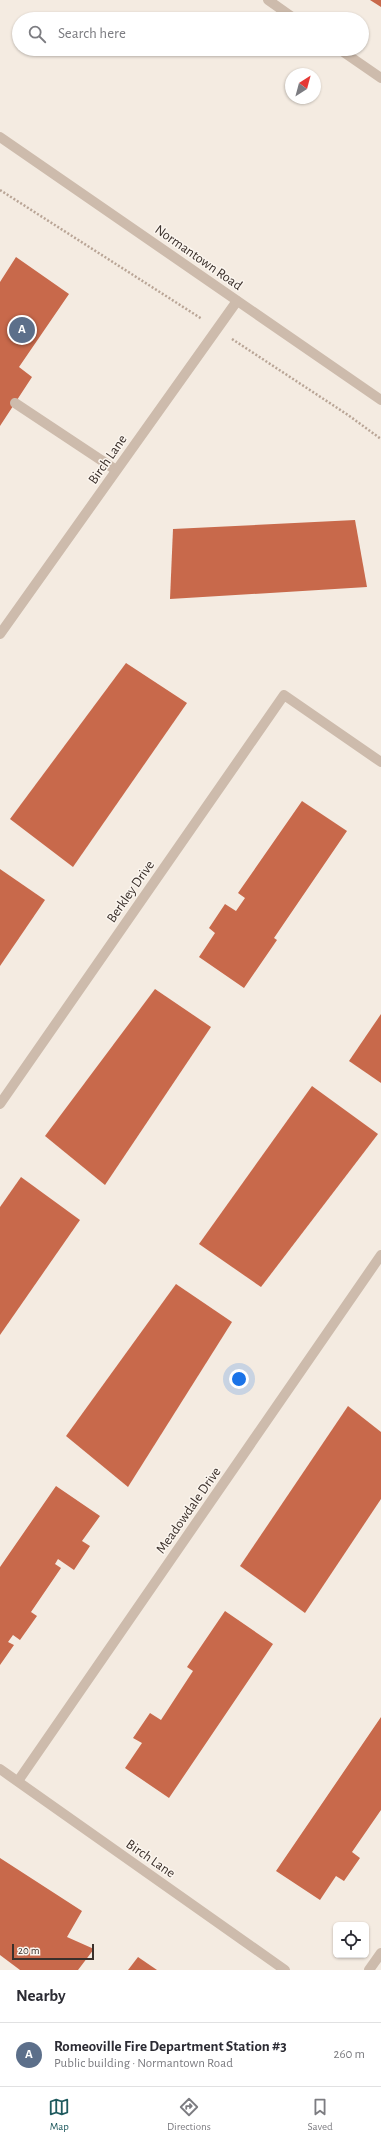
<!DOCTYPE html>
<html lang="en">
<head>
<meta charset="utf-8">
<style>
  body { margin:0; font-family:"Alegreya Sans",sans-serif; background:#f2f2f3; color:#2b2b33 }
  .controls { position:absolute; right:12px; bottom:12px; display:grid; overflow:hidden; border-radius:6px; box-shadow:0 1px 3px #0004 }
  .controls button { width:36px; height:36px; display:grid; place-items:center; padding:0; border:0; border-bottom:1px solid #e1e1e2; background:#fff; color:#2b2b33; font:20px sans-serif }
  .compass { position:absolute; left:285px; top:68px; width:36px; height:36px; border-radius:50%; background:#fff; box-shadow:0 1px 3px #0004; rotate:36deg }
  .scale { position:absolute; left:12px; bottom:10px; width:82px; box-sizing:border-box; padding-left:4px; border:2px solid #3b302b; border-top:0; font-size:11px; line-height:14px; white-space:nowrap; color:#3b302b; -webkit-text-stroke:3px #fbf5ee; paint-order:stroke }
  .you { position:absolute; left:239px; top:1379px; width:14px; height:14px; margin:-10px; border:3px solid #fff; border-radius:50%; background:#1a73e8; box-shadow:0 0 0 6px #1a73e833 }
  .badge { display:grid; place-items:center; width:26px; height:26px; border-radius:50%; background:#1f5a5e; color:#fff; font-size:13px; font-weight:700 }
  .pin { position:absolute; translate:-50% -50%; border:2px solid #fff; box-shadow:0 1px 4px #0006 }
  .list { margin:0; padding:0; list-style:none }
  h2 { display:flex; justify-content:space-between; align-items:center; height:52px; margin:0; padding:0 16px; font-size:17px }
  h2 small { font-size:13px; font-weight:400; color:#7c7c81 }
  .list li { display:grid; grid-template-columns:26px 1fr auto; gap:12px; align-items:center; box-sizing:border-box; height:64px; padding:0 16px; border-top:1px solid #e1e1e2 }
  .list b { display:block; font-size:15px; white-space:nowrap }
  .list p { margin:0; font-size:13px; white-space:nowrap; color:#7c7c81 }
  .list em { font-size:13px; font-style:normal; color:#7c7c81 }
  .icon { flex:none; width:22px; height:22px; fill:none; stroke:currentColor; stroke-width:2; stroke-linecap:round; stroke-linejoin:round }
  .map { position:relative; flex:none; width:381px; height:1970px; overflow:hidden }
  .search { position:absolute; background:#fff; box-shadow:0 1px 3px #0004; left:12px; right:12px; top:12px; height:44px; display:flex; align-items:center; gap:10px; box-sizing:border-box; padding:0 14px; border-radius:22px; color:#7c7c81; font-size:15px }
  .sheet { height:116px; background:#fff }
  nav { display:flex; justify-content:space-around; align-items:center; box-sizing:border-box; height:56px; border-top:1px solid #e1e1e2; background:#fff; font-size:11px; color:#7c7c81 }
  nav a { display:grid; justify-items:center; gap:2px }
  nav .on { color:#1f5a5e }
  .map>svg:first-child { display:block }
</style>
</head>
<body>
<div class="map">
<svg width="381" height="1970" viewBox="0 0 381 1970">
  <rect width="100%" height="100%" fill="#f4ebe1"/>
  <g fill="#c8694b">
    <path d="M370 0H381V7Z"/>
    <path d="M16 257 69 294 19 367 32 377 0 426V282Z"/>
    <path d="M355 520 367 587 170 599 173 529Z"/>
    <path d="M126 663 187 703 73 867 10 819Z"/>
    <path d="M302 801 347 831 274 938 277 940 244 988 199 957 215 933 209 928 225 904 236 911 245 898 238 893Z"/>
    <path d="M0 869 45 900 0 966Z"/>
    <path d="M155 989 211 1027 105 1185 45 1136Z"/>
    <path d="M381 1014V1083L349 1061Z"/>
    <path d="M312 1086 378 1134 261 1287 199 1244Z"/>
    <path d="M21 1177 80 1220 0 1335V1207Z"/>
    <path d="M176 1284 232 1322 128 1487 66 1436Z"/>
    <path d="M348 1406 381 1432V1499L305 1613 240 1566Z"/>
    <path d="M56 1486 100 1516 82 1541 90 1546 74 1570 58 1559 55 1564 61 1568 31 1612 37 1616 20 1640 13 1635 8 1642 14 1645 0 1665V1567Z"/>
    <path d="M225 1611 273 1644 169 1798 125 1768 142 1743 133 1738 150 1713 161 1720 193 1671 187 1667Z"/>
    <path d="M381 1717V1810L352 1852 360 1858 344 1881 336 1876 320 1900 276 1871Z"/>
    <path d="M0 1858 82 1911 67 1937 94 1949 78 1970H20L0 1955Z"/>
    <path d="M138 1957 157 1970H128Z"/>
  </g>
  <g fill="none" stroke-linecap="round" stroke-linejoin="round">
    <g stroke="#b9a596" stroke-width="2.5" stroke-dasharray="2 2" stroke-linecap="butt">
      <path d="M0 190 202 319"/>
      <path d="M232 339 348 415 381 439"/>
    </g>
    <g stroke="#cdbbac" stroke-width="10">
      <path d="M268 0 295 19"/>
      <path d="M339 49 381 78"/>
      <path d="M15 403 116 470"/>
    </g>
    <g stroke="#cdbbac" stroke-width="10">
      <path d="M0 634 237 301"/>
      <path d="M0 1104 284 695 381 762"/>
      <path d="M0 1769 285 1970"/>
      <path d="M18 1781 381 1255"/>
      <path d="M369 1970 381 1953"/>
    </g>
    <path stroke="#cdbbac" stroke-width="10" d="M0 137 381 400"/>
  </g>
  <g text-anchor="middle" stroke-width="3" stroke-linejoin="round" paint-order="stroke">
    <g font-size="14" fill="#3b302b" stroke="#fbf5ee">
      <text transform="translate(199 257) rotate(35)" y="5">Normantown Road</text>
      <text transform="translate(107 459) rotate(-55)" y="5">Birch Lane</text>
      <text transform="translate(130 891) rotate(-55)" y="5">Berkley Drive</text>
      <text transform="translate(188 1510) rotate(-55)" y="5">Meadowdale Drive</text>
      <text transform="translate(151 1858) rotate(35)" y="5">Birch Lane</text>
    </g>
  </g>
</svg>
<div class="controls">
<button><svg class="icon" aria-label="locate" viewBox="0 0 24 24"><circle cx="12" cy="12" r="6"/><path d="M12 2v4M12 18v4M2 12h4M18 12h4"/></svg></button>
</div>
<svg class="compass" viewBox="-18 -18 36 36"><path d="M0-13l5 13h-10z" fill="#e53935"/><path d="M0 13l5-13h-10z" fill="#7c7c81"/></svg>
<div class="scale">20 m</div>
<div class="you"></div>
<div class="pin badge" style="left:22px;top:330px;background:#5c6f8a">A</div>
<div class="search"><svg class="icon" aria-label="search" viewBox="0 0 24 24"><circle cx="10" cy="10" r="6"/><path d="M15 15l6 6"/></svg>Search here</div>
</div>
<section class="sheet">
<h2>Nearby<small></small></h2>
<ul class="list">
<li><span class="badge" style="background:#5c6f8a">A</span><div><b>Romeoville Fire Department Station #3</b><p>Public building · Normantown Road</p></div><em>260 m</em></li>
</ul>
</section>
<nav>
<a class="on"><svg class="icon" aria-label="map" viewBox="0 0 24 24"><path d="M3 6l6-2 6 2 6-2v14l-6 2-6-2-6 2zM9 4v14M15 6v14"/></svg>Map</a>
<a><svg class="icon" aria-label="directions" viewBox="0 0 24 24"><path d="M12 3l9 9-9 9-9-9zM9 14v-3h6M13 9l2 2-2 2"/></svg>Directions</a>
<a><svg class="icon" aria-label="saved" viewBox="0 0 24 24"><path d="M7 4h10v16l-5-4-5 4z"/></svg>Saved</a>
</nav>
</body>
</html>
